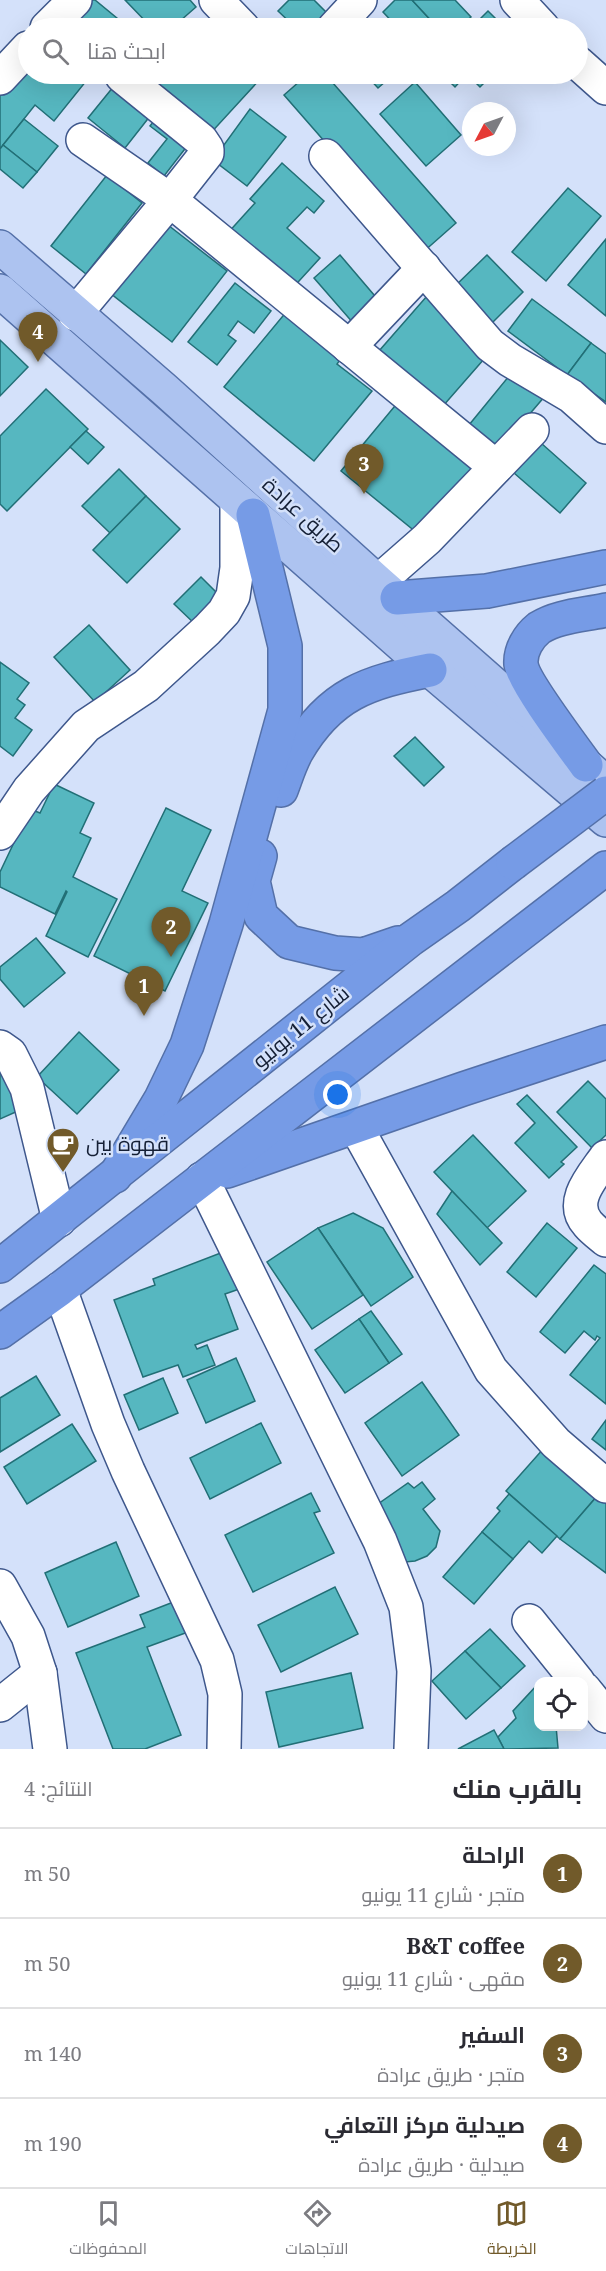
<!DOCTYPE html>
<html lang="ar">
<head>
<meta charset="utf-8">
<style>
  body { margin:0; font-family:"Noto Serif",Cairo,serif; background:#f7f7f7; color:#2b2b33; direction:rtl }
  .controls { position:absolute; right:18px; bottom:18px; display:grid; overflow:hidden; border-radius:12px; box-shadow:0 6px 24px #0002 }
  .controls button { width:54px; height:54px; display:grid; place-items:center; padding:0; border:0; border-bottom:2px solid #e1e1e2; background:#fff; color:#2b2b33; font:30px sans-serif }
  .compass { position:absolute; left:462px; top:102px; width:54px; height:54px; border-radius:50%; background:#fff; box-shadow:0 6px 24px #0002; rotate:229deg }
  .you { position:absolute; left:338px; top:1095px; width:21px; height:21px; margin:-15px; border:4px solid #fff; border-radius:50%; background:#1a73e8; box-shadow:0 0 0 9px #1a73e833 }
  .badge { display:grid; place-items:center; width:39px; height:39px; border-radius:50%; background:#715a2a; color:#fff; font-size:20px; font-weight:700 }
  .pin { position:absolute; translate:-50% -50px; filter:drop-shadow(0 2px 3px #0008) }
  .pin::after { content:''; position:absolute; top:32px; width:21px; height:18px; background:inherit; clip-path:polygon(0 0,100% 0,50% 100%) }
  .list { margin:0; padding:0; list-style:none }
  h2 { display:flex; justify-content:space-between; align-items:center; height:78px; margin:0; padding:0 24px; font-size:26px }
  h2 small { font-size:20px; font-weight:400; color:#7c7c81 }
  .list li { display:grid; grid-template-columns:39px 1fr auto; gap:18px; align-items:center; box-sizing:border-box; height:90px; padding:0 24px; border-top:2px solid #e1e1e2 }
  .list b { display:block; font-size:22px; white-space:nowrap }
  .list p { margin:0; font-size:20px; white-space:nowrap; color:#7c7c81 }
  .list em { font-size:20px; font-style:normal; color:#7c7c81 }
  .icon { flex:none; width:33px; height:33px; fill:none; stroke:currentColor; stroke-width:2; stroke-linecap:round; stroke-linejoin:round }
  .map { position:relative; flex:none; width:606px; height:1749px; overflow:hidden; direction:ltr }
  .search { position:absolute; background:#fff; box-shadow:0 6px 24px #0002; left:18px; right:18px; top:18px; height:66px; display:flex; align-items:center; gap:15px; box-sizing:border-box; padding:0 21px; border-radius:33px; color:#7c7c81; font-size:22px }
  .sheet { height:438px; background:#fff }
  nav { display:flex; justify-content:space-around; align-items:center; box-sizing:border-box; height:84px; border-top:2px solid #e1e1e2; background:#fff; font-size:16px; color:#7c7c81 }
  nav a { display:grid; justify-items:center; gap:3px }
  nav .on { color:#715a2a }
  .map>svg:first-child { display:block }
</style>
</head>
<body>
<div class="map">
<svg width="606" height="1749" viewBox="0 0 606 1749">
  <rect width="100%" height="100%" fill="#d4e1fa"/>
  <g fill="#56b7c0" stroke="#226f76" stroke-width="1.5">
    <path d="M86 0H95L129 28H64Z"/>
    <path d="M125 0H190L196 7 172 28H152Z"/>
    <path d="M289 0H314L329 15 316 28H296L278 11Z"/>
    <path d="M395 0H412L438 28H398L383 12Z"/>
    <path d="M412 0H455L471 17 458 28H438Z"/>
    <path d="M488 11 505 28H471Z"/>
    <path d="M199 19 209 28H190Z"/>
    <path d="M28 50V74H79L87 80 54 121 35 105 0 149V85Z"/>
    <path d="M149 74H258L262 77 208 136 145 78Z"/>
    <path d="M308 74H325L456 223 422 253 284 95Z"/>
    <path d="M365 74H394L378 88Z"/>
    <path d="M442 74H493L480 87 467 74 455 87Z"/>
    <path d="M118 81 154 111 125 148 88 118Z"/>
    <path d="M415 82 461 135 426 166 380 114Z"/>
    <path d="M250 109 286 137 247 186 213 160Z"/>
    <path d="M159 115 191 141 164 176 148 163 167 139 150 126Z"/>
    <path d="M24 119 58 146 37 172 3 145Z"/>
    <path d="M3 145 37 172 23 188 0 169V149Z"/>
    <path d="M282 163 324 201 314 213 307 207 287 228 320 258 289 292 226 235 255 203 250 199Z"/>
    <path d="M107 175 142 203 86 274 51 246Z"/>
    <path d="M568 188 601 216 546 281 512 252Z"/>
    <path d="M159 218 227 271 172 342 105 289Z"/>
    <path d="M606 239V316L568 285Z"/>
    <path d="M340 255 380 302 354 324 314 278Z"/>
    <path d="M487 255 523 292 488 327 451 290Z"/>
    <path d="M235 283 271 311 254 333 238 321 228 335 236 341 217 365 188 342Z"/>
    <path d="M427 296 491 351 443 406 379 351Z"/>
    <path d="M532 299 591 343 567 375 508 331Z"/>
    <path d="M287 311 342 357 337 364 372 391 314 461 224 387Z"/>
    <path d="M0 340 28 367 0 396Z"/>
    <path d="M591 343 606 354V402L567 375Z"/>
    <path d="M514 370 545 396 499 450 469 425Z"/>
    <path d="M46 389 88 429 7 511 0 504V436Z"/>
    <path d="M399 401 480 468 422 537 341 471Z"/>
    <path d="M86 431 104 447 88 464 70 447Z"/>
    <path d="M541 443 586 483 560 513 514 473Z"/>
    <path d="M119 469 146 496 110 533 82 506Z"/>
    <path d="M146 496 180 529 127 583 93 550Z"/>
    <path d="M201 577 223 599 197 626 174 604Z"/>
    <path d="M89 625 130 670 95 702 54 657Z"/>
    <path d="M0 662 29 683 17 699 25 705 15 718 32 730 13 756 0 746Z"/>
    <path d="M415 737 444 767 424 786 394 756Z"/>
    <path d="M54 784 94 803 80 833 91 838 73 877 117 899 88 957 46 936 67 892 66 891 55 914 0 887V872L30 809 40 813Z"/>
    <path d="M166 808 211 830 182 891 208 903 165 991 94 956Z"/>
    <path d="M36 938 65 973 24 1007 0 979V967Z"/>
    <path d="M79 1032 119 1070 77 1114 37 1077Z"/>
    <path d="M0 1064 20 1110 0 1119Z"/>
    <path d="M588 1081 606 1099V1135L592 1148 557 1112Z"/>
    <path d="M527 1095 577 1147 561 1162 564 1164 549 1178 515 1143 535 1123 517 1104Z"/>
    <path d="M473 1135 526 1191 487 1228 434 1172Z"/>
    <path d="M452 1191 502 1243 480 1265 437 1214Z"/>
    <path d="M353 1213 383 1228 413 1277 371 1306 318 1228Z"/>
    <path d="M547 1223 577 1248 536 1297 507 1272Z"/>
    <path d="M318 1228 363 1295 312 1329 267 1262Z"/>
    <path d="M231 1249 245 1287 225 1294 238 1329 195 1345 197 1349 207 1345 215 1365 183 1377 178 1365 143 1377 114 1300 155 1285 153 1279Z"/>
    <path d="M594 1265 606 1274V1404L570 1375 600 1338 597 1336 595 1340 584 1331 565 1353 540 1332Z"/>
    <path d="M371 1311 402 1354 389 1363 359 1319Z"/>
    <path d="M359 1319 389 1363 345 1393 315 1350Z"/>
    <path d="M236 1358 255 1401 206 1423 187 1380Z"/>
    <path d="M36 1376 60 1415 0 1452V1398Z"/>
    <path d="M163 1378 178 1413 139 1430 124 1395Z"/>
    <path d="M422 1382 459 1435 402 1476 365 1423Z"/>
    <path d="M606 1420V1450L592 1439Z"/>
    <path d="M261 1423 281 1463 210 1499 190 1458Z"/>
    <path d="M72 1424 96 1461 27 1504 4 1467Z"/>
    <path d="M544 1448 598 1495 560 1539 506 1491Z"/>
    <path d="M422 1482 435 1499 423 1509 440 1531 436 1547 427 1556 415 1561 405 1562 378 1504 408 1483 414 1488Z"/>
    <path d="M311 1493 320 1511 314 1513 334 1553 253 1592 225 1535Z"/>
    <path d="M509 1494 557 1536 542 1553 529 1541 513 1559 482 1532 500 1511 497 1508Z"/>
    <path d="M598 1495 606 1501V1573L560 1539Z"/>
    <path d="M482 1532 513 1559 474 1604 443 1577Z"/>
    <path d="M116 1542 139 1596 68 1627 45 1573Z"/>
    <path d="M335 1587 358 1634 281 1672 258 1625Z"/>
    <path d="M176 1601 188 1632 147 1647 181 1735 145 1749H113L76 1653 145 1627 140 1615Z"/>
    <path d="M490 1629 525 1666 501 1688 465 1651Z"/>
    <path d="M465 1651 501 1688 466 1719 432 1681Z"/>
    <path d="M351 1673 363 1728 279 1747 266 1692Z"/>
    <path d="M538 1684V1726H556L558 1748 504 1749 498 1737 516 1718 513 1711Z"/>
    <path d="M494 1730 504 1749H458Z"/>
  </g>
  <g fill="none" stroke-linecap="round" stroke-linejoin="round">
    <defs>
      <g id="minor">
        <path d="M216 0 243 28"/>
        <path d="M517 0 543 28"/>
        <path d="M47 28 75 0"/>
        <path d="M334 28 360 0"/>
        <path d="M578 63 606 88"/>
        <path d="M0 78 28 48"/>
        <path d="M83 140 170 200 496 467"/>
        <path d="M326 156 490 345 510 360 571 396 606 427"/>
        <path d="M75 314 170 200 207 153V149L201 140 122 76"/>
        <path d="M349 347 424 268"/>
        <path d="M378 582 427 539 532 430"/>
        <path d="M0 833 29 790 86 726 146 686 207 630 224 612 233 596 237 568V501"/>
        <path d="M0 1047 10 1054 27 1088 59 1220"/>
        <path d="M356 1127 491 1370 556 1443 606 1486"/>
        <path d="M606 1157C593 1176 568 1202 588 1224 593 1230 600 1235 606 1240"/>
        <path d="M202 1179 380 1541 406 1607 414 1671 411 1749"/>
        <path d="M60 1289 108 1424 128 1471 217 1660 225 1694 224 1749"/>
        <path d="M0 1586 28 1636 40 1673 50 1749"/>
        <path d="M529 1621 578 1682"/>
        <path d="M584 1689 606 1716"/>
        <path d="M0 1705 40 1673"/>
      </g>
      <g id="major">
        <path d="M0 247 164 389 378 582 606 783"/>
        <path d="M0 291 430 670 606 820"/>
      </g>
      <g id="highway">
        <path d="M397 598 487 591 606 567"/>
        <path d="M586 765C573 747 523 681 521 664 520 650 529 636 539 628 558 616 584 615 606 610"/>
        <path d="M281 790C286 777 290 763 297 751 330 694 368 682 430 670"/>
        <path d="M260 856 253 881 261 916 289 942 335 953 363 955 398 943"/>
        <path d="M227 1171 463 1089 606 1042"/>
        <path d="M115 1176 161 1099 187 1045 226 924 285 710V646L253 515"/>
        <path d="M0 1266 411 939 458 906 513 863"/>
        <path d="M0 1332 60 1289 606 868"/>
      </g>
    </defs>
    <use href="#minor" stroke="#3e578c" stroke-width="36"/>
    <use href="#major" stroke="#5470a8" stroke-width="36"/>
    <use href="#highway" stroke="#5470a8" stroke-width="36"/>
    <use href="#minor" stroke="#fff" stroke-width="33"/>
    <use href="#major" stroke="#adc3f0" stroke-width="33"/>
    <use href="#highway" stroke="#769be6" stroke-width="33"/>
    <defs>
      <path id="highway-bridge" d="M513 863 606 793"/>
    </defs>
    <use href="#highway-bridge" stroke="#5470a8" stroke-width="36" stroke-linecap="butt"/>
    <use href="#highway-bridge" stroke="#769be6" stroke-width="33"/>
  </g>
  <defs>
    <symbol id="cafe-pin" viewBox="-11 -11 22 30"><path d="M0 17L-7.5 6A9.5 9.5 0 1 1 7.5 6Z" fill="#715a2a" stroke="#d4e1fa"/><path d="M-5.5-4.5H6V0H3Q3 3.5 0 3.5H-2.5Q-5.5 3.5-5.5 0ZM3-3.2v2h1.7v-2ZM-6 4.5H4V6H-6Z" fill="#fff"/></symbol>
  </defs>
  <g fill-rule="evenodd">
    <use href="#cafe-pin" x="44" y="1125" width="38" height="52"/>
  </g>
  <g text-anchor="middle" stroke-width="5" stroke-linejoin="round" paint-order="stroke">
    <g font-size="21" fill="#141f35" stroke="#d4e1fa">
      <text transform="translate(303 515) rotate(42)" y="7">طريق عرادة</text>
      <text transform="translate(301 1027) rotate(-39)" y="7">شارع 11 يونيو</text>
    </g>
    <g font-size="21" fill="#141f35" stroke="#d4e1fa" text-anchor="start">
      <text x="86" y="1151">قهوة بين</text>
    </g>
  </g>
</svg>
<div class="controls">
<button><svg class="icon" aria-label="locate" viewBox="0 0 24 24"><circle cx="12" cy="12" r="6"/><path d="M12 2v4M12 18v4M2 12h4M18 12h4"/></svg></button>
</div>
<svg class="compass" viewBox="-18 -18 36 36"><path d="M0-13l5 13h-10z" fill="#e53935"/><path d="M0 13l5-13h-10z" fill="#7c7c81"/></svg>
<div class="you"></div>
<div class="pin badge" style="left:144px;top:1016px">1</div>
<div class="pin badge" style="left:171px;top:957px">2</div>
<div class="pin badge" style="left:364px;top:494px">3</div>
<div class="pin badge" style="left:38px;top:362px">4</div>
<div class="search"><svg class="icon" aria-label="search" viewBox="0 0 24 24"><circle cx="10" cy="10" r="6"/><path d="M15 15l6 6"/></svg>ابحث هنا</div>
</div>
<section class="sheet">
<h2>بالقرب منك<small>النتائج: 4</small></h2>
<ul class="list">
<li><span class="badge">1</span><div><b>الراحلة</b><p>متجر · شارع 11 يونيو</p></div><em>50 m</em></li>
<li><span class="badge">2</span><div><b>B&amp;T coffee</b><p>مقهى · شارع 11 يونيو</p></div><em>50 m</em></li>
<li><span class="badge">3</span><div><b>السفير</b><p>متجر · طريق عرادة</p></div><em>140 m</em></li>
<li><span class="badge">4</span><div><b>صيدلية مركز التعافي</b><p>صيدلية · طريق عرادة</p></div><em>190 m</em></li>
</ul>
</section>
<nav>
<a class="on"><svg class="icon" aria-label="map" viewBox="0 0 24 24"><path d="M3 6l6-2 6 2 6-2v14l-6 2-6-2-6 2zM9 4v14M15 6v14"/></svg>الخريطة</a>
<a><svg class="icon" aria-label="directions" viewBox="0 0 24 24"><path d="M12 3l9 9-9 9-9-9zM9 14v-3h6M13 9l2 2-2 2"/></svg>الاتجاهات</a>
<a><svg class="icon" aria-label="saved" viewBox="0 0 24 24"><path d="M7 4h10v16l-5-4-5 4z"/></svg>المحفوظات</a>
</nav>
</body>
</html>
